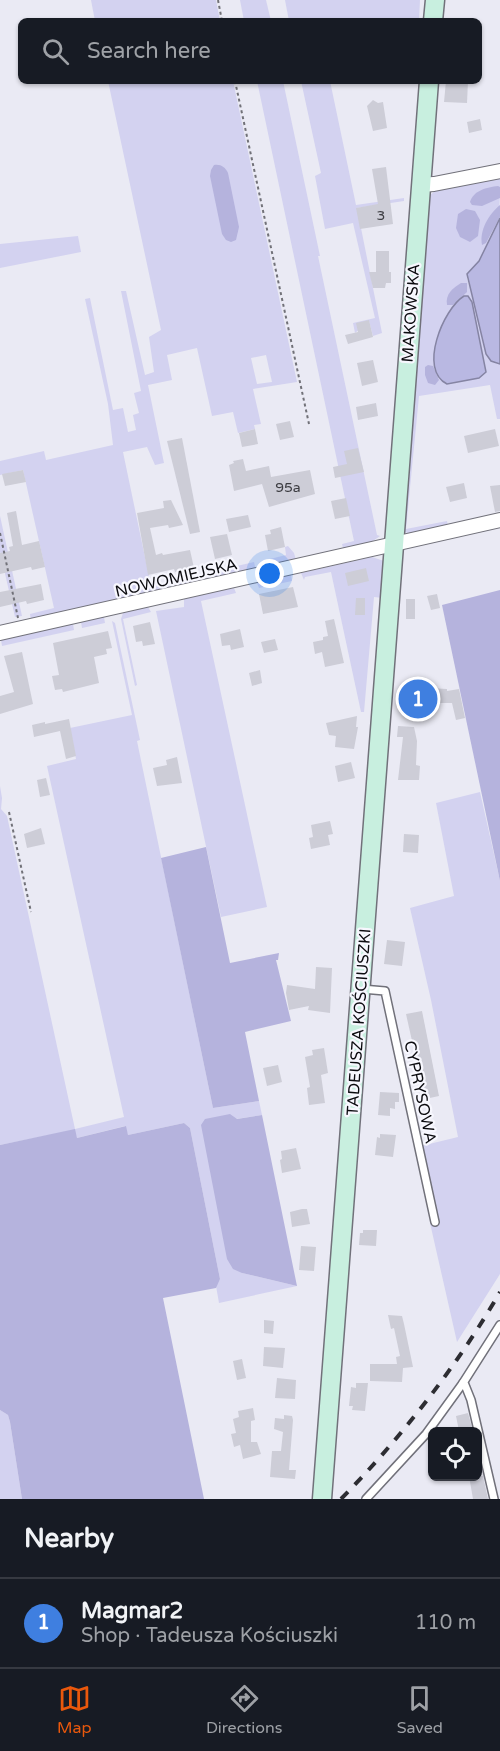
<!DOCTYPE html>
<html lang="en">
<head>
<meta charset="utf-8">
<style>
  body { margin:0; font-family:"Varela Round",sans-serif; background:#242831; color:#f1f3f6 }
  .controls { position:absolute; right:18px; bottom:18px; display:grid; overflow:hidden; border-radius:9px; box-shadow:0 2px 4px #0004 }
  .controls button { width:54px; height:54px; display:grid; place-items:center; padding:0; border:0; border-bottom:2px solid #363941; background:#171b24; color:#f1f3f6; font:30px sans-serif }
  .you { position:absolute; left:270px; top:574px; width:21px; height:21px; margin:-15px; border:4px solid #fff; border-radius:50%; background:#1a73e8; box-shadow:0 0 0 9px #1a73e833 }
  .badge { display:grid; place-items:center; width:39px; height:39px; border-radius:50%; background:#ea580c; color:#fff; font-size:20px; font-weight:700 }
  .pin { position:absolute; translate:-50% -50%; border:3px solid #fff; box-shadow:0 2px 6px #0006 }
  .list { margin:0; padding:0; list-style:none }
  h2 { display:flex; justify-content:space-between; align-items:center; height:78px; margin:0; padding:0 24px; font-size:26px }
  h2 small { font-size:20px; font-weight:400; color:#9ea1a6 }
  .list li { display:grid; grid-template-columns:39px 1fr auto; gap:18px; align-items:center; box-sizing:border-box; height:90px; padding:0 24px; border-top:2px solid #363941 }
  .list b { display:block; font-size:22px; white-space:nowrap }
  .list p { margin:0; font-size:20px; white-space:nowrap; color:#9ea1a6 }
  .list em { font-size:20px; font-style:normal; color:#9ea1a6 }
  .icon { flex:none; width:33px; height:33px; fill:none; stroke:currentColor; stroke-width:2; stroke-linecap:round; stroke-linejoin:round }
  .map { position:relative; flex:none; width:500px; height:1499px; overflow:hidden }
  .search { position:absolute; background:#171b24; box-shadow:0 2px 4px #0004; left:18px; right:18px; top:18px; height:66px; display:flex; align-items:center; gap:15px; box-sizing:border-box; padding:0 21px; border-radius:9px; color:#9ea1a6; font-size:22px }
  .sheet { height:168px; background:#171b24 }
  nav { display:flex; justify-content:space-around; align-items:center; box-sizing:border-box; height:84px; border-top:2px solid #363941; background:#171b24; font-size:16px; color:#9ea1a6 }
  nav a { display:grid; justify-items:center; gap:3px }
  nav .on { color:#ea580c }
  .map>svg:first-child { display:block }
</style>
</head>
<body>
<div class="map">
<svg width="500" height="1499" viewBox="0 0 500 1499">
  <rect width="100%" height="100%" fill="#eaeaf4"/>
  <g fill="#d3d2f0" fill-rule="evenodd">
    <path d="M91 0H216L220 21H95Z"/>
    <path d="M240 0H266L271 21H244Z"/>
    <path d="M285 0H420L419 21H289Z"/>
    <path d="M108 81H233L297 382 253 389 261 424 254 425 255 429 238 433 233 412 212 416 197 348 167 355 172 380 148 385 164 463 155 465 147 447 123 452 151 586 168 582 170 591 31 621 30 614 54 608 23 470 0 475V461L44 451 46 460 113 445 108 404 85 299 90 298 113 410 123 408 128 432 136 430 133 415 139 413 134 393 141 391 121 291H126L145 375 154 372 149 337 161 330ZM266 355 272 382 257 384 251 358Z"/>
    <path d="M257 81H283L320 256H318L377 535 380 536C369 545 357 548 343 548L342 544 354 541Z"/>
    <path d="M301 81H330L356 205 404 198V201L357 208 382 333 373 336 369 321 355 333 353 323 375 318 353 223 325 229 315 176 321 173Z"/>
    <path d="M500 176C500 219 500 246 467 278L469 285 500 336V419H497L490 385 419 396 406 529 447 521 448 526 409 534 404 531 427 198 437 189Z"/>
    <path d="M78 236 81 252 0 268V244Z"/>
    <path d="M0 516 22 616 15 617 0 552Z"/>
    <path d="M288 546 294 553 296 560 273 566 270 559 286 555 285 547Z"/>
    <path d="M372 557 384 561 383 598 374 597 364 712H361L331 572 305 577 304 580 301 573Z"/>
    <path d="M254 562 256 571 210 581 207 576H203V582L179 587 177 580Z"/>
    <path d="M291 575 292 581 259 588 257 583Z"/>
    <path d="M234 588 236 593 201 601 267 907 221 917 156 611 184 607V599Z"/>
    <path d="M148 607 151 612 123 619 137 685 135 686 121 619 123 613Z"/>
    <path d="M104 617 105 623 82 628 81 622Z"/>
    <path d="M112 621 115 623 140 740 137 741 213 1108 259 1101 262 1115 236 1119 242 1273 297 1286 219 1303 216 1286 220 1279 190 1128 184 1123 128 1135 125 1126 77 1138 74 1130 0 1145V786L2 798 1 809 7 816 75 1129 124 1117 47 766 76 759 70 728 132 715Z"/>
    <path d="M73 624 74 630 2 646 1 640Z"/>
    <path d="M480 792 500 881V1274L457 1342 430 1223 436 1222 421 1146 458 1137 431 1000 410 908 454 896 436 803Z"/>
    <path d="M0 1410 8 1415 10 1422 22 1499H0Z"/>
  </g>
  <g fill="#b5b3dd">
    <path d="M214 165C221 164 225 167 228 173L239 227 236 240 231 242 226 240 222 234 210 176 211 170Z"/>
    <path d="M498 186 500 187V198L482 206 472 205 470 202C473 191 487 187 498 186Z"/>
    <path d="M500 205V217L486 243 482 245C479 230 489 214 500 205Z"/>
    <path d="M466 209 475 211 480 220 478 236 470 242 460 237 456 228 458 214Z"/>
    <path d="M461 283H467V292L453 305H447C445 294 453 288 461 283Z"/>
    <path d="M428 365 433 366 439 380 435 385 428 383 425 375V367Z"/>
    <path d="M500 590V881L442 605Z"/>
    <path d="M206 847 230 963 279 953 278 960H276L291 1021 245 1032 259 1101 213 1108 161 858Z"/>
    <path d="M230 1114 237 1119 262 1115 297 1286 242 1273 233 1269 227 1259 201 1125 205 1119Z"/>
    <path d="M184 1123 190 1128 220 1279 216 1288 163 1298 204 1499H22L10 1422 8 1415 0 1410V1145L75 1129 77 1138 126 1126 128 1135Z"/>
  </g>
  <g fill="#b9b8e2" stroke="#8584a3" stroke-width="1.5">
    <path d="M500 218V364L491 361 486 354 467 274 479 261Z"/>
    <path d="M464 296H468L472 302 486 372 479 378 447 384C418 370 443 309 464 296Z"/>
  </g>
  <g fill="#cdcdd7">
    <path d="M446 81H468L467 103 444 102Z"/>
    <path d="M373 100 378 103 383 102 387 128 373 131 367 106Z"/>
    <path d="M480 119 482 130 469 133 467 122Z"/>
    <path d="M386 167 393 224 360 229 356 208 378 204 372 169Z"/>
    <path d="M376 251H389V272H391V283H386L385 288H373L369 272H376Z"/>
    <path d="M369 320 373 337 348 344 345 335 358 332 356 323Z"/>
    <path d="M373 360 378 382 362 386 357 363Z"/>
    <path d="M376 403 378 416 358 420 356 407Z"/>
    <path d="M290 421 294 437 280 440 276 424Z"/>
    <path d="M255 429 258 444 242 447 239 433Z"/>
    <path d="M495 429 499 446 468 453 464 436Z"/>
    <path d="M182 438 200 532 190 534 167 441Z"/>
    <path d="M358 448 364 472 335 478 333 467 347 464 344 451Z"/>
    <path d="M243 459 246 471 269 466 271 477 310 470 315 494 269 507 262 484 234 491 229 465 234 463 233 461Z"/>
    <path d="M23 470 26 482 5 486 2 474Z"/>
    <path d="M464 483 467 498 450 502 446 487Z"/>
    <path d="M500 485V511L495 512 490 486Z"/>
    <path d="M346 498 350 516 335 519 331 501Z"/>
    <path d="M171 500 183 525 169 528 168 525 150 528 156 555 162 553 163 555 190 550 194 568 175 572 174 569 148 575 137 513 164 508 163 501Z"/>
    <path d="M16 511 22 545 39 541 45 567 32 570 31 567 0 574V553L10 551 9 547 13 546 7 513Z"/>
    <path d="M248 515 251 527 229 532 226 519Z"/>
    <path d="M281 527 285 547 268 551 265 535 271 534 270 530Z"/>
    <path d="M227 534 232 555 215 559 210 537Z"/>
    <path d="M366 568 369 581 348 586 345 573Z"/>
    <path d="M41 584 44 600 27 604 26 601 0 607V592Z"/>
    <path d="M293 587 298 607 263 614 259 594Z"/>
    <path d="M437 594 440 608 431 610 427 596Z"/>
    <path d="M356 598H365V615H355Z"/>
    <rect x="406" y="599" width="9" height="20"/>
    <path d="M334 619 344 663 325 667 322 652 315 654 313 642 323 640V637L328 636 325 621Z"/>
    <path d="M150 622 155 644 143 646 142 641 136 642 133 626Z"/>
    <path d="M240 629 244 647 231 650 230 645 222 646 220 634Z"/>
    <path d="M108 631 112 648 106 649 107 654 94 657 99 683 63 692 62 689 55 690 52 676 59 675 53 643Z"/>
    <path d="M275 639 278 650 264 653 261 642Z"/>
    <path d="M22 652 33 704 0 714V696L14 692 4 656Z"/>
    <path d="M260 670 262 683 252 686 249 673Z"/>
    <path d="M409 687 447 689V691L459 689 465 718 456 720 452 703H435L427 708 426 711H409Z"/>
    <path d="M357 716 356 727H358L354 749 335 747 336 736 329 735 326 723Z"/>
    <path d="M69 719 76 756 66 759 60 731 34 737 32 725 45 722V724Z"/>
    <path d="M398 726 414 727 417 741 416 765 420 766 419 780H398L403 737H397Z"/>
    <path d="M177 757 182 783 157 786 153 768 167 765 166 760Z"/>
    <path d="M351 762 355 778 338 782 335 766Z"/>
    <path d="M46 778 50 795 40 797 37 780Z"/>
    <path d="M330 821 333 834 328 835 330 845 311 849 309 838 313 837 311 825Z"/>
    <path d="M41 828 45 844 27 848 24 834Z"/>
    <path d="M404 834 419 835 418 853 403 852Z"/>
    <path d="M387 940 405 942 402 966 384 964Z"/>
    <path d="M316 967 332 968 330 1013 308 1010 309 1006 289 1010 286 993 287 985 315 989Z"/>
    <path d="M422 1011 439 1096 425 1099 406 1014Z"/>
    <path d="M324 1048 328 1073 321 1075 325 1103 309 1105 307 1088 310 1087 305 1057 313 1055 312 1050Z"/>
    <path d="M278 1065 282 1082 267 1086 263 1068Z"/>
    <path d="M380 1092 399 1093V1102H395V1109L390 1108V1116L378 1115Z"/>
    <path d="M380 1134 396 1135 393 1157 375 1155 377 1137 380 1138Z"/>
    <path d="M296 1148 301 1169 282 1173 280 1160 282 1159 281 1151Z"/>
    <path d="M302 1209H307L310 1224 292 1227 290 1212Z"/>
    <path d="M363 1230H377L376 1246 359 1245 360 1233H363Z"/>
    <path d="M301 1246 316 1247 314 1271 299 1270Z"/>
    <path d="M388 1315 402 1316 404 1324 413 1367 403 1368 402 1382 370 1381V1364H397L396 1357 400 1356 394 1328 391 1329Z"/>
    <path d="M264 1320 274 1321 273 1334 264 1333Z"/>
    <path d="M264 1347 285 1348 283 1368 263 1366Z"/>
    <path d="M242 1359 246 1378 237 1380 233 1361Z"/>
    <path d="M277 1378 296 1380 295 1399 275 1398Z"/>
    <path d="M356 1383H368L365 1411 352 1410 353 1406H349L351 1387 356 1388Z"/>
    <path d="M253 1408 255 1420 251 1421V1442H257L261 1454 243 1459 240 1445 234 1447 231 1434 236 1433 233 1419 239 1417 238 1411Z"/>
    <path d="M468 1413 473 1431H459L456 1416Z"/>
    <path d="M284 1415 292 1416 293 1420 289 1470H296L295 1479 270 1477 272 1451H281L283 1432 274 1429 275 1418 284 1419Z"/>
    <path d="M469 1476H483L488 1499H473Z"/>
  </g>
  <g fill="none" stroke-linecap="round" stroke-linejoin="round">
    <defs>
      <g id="lane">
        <path d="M362 989 385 991 435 1222"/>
        <path d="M463 1383 465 1385 471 1400 494 1499"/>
        <path d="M366 1499 426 1434 463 1383 500 1325"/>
      </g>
      <g id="street">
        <path d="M420 185 434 184 500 171"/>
        <path d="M0 633 500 520"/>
      </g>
      <g id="secondary">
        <path d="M433 21 435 0"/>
        <path d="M322 1499 429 81"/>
      </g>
    </defs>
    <use href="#lane" stroke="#71717a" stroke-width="10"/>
    <use href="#street" stroke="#71717a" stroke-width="16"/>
    <use href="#secondary" stroke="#71717a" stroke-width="21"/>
    <g stroke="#717178" stroke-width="2" stroke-dasharray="3 3" stroke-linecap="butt">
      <path d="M218 0 222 21"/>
      <path d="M235 81 309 424"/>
      <path d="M0 533 18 618"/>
      <path d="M9 812 31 912"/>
    </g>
    <use href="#lane" stroke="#fff" stroke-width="7"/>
    <use href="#street" stroke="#fff" stroke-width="14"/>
    <use href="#secondary" stroke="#c8efdf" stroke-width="18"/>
    <path stroke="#2d2d32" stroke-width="4" stroke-dasharray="10 10" stroke-linecap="butt" d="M341 1499C400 1439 458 1365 500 1292"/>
  </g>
  <g text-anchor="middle" stroke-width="4.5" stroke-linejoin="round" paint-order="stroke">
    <g font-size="14" fill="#3c3c41">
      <text x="381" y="220">3</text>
      <text x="288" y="492">95a</text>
    </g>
    <g font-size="16" fill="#0b0b0f" stroke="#f7f7fe">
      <text transform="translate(410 313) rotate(-86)" y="6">MAKOWSKA</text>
      <text transform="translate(176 577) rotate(-13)" y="6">NOWOMIEJSKA</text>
      <text transform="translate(358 1022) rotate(-86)" y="6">TADEUSZA KOŚCIUSZKI</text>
      <text transform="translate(421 1092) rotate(78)" y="6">CYPRYSOWA</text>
    </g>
  </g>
</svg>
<div class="controls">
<button><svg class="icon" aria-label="locate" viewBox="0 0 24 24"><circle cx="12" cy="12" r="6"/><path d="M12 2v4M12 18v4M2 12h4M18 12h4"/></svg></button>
</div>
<div class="you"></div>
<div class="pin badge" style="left:418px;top:699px;background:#3f7fe0">1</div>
<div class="search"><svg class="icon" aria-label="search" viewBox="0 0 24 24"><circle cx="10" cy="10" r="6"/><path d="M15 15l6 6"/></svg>Search here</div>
</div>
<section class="sheet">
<h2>Nearby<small></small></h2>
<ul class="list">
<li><span class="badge" style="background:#3f7fe0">1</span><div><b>Magmar2</b><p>Shop · Tadeusza Kościuszki</p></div><em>110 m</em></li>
</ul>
</section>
<nav>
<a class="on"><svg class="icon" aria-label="map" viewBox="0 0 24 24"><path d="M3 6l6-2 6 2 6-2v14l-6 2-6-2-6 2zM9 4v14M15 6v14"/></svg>Map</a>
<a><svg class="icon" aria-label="directions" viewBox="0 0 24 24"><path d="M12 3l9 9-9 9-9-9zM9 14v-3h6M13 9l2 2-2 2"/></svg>Directions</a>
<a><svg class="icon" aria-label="saved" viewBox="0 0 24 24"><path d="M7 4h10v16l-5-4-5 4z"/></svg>Saved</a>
</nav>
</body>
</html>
